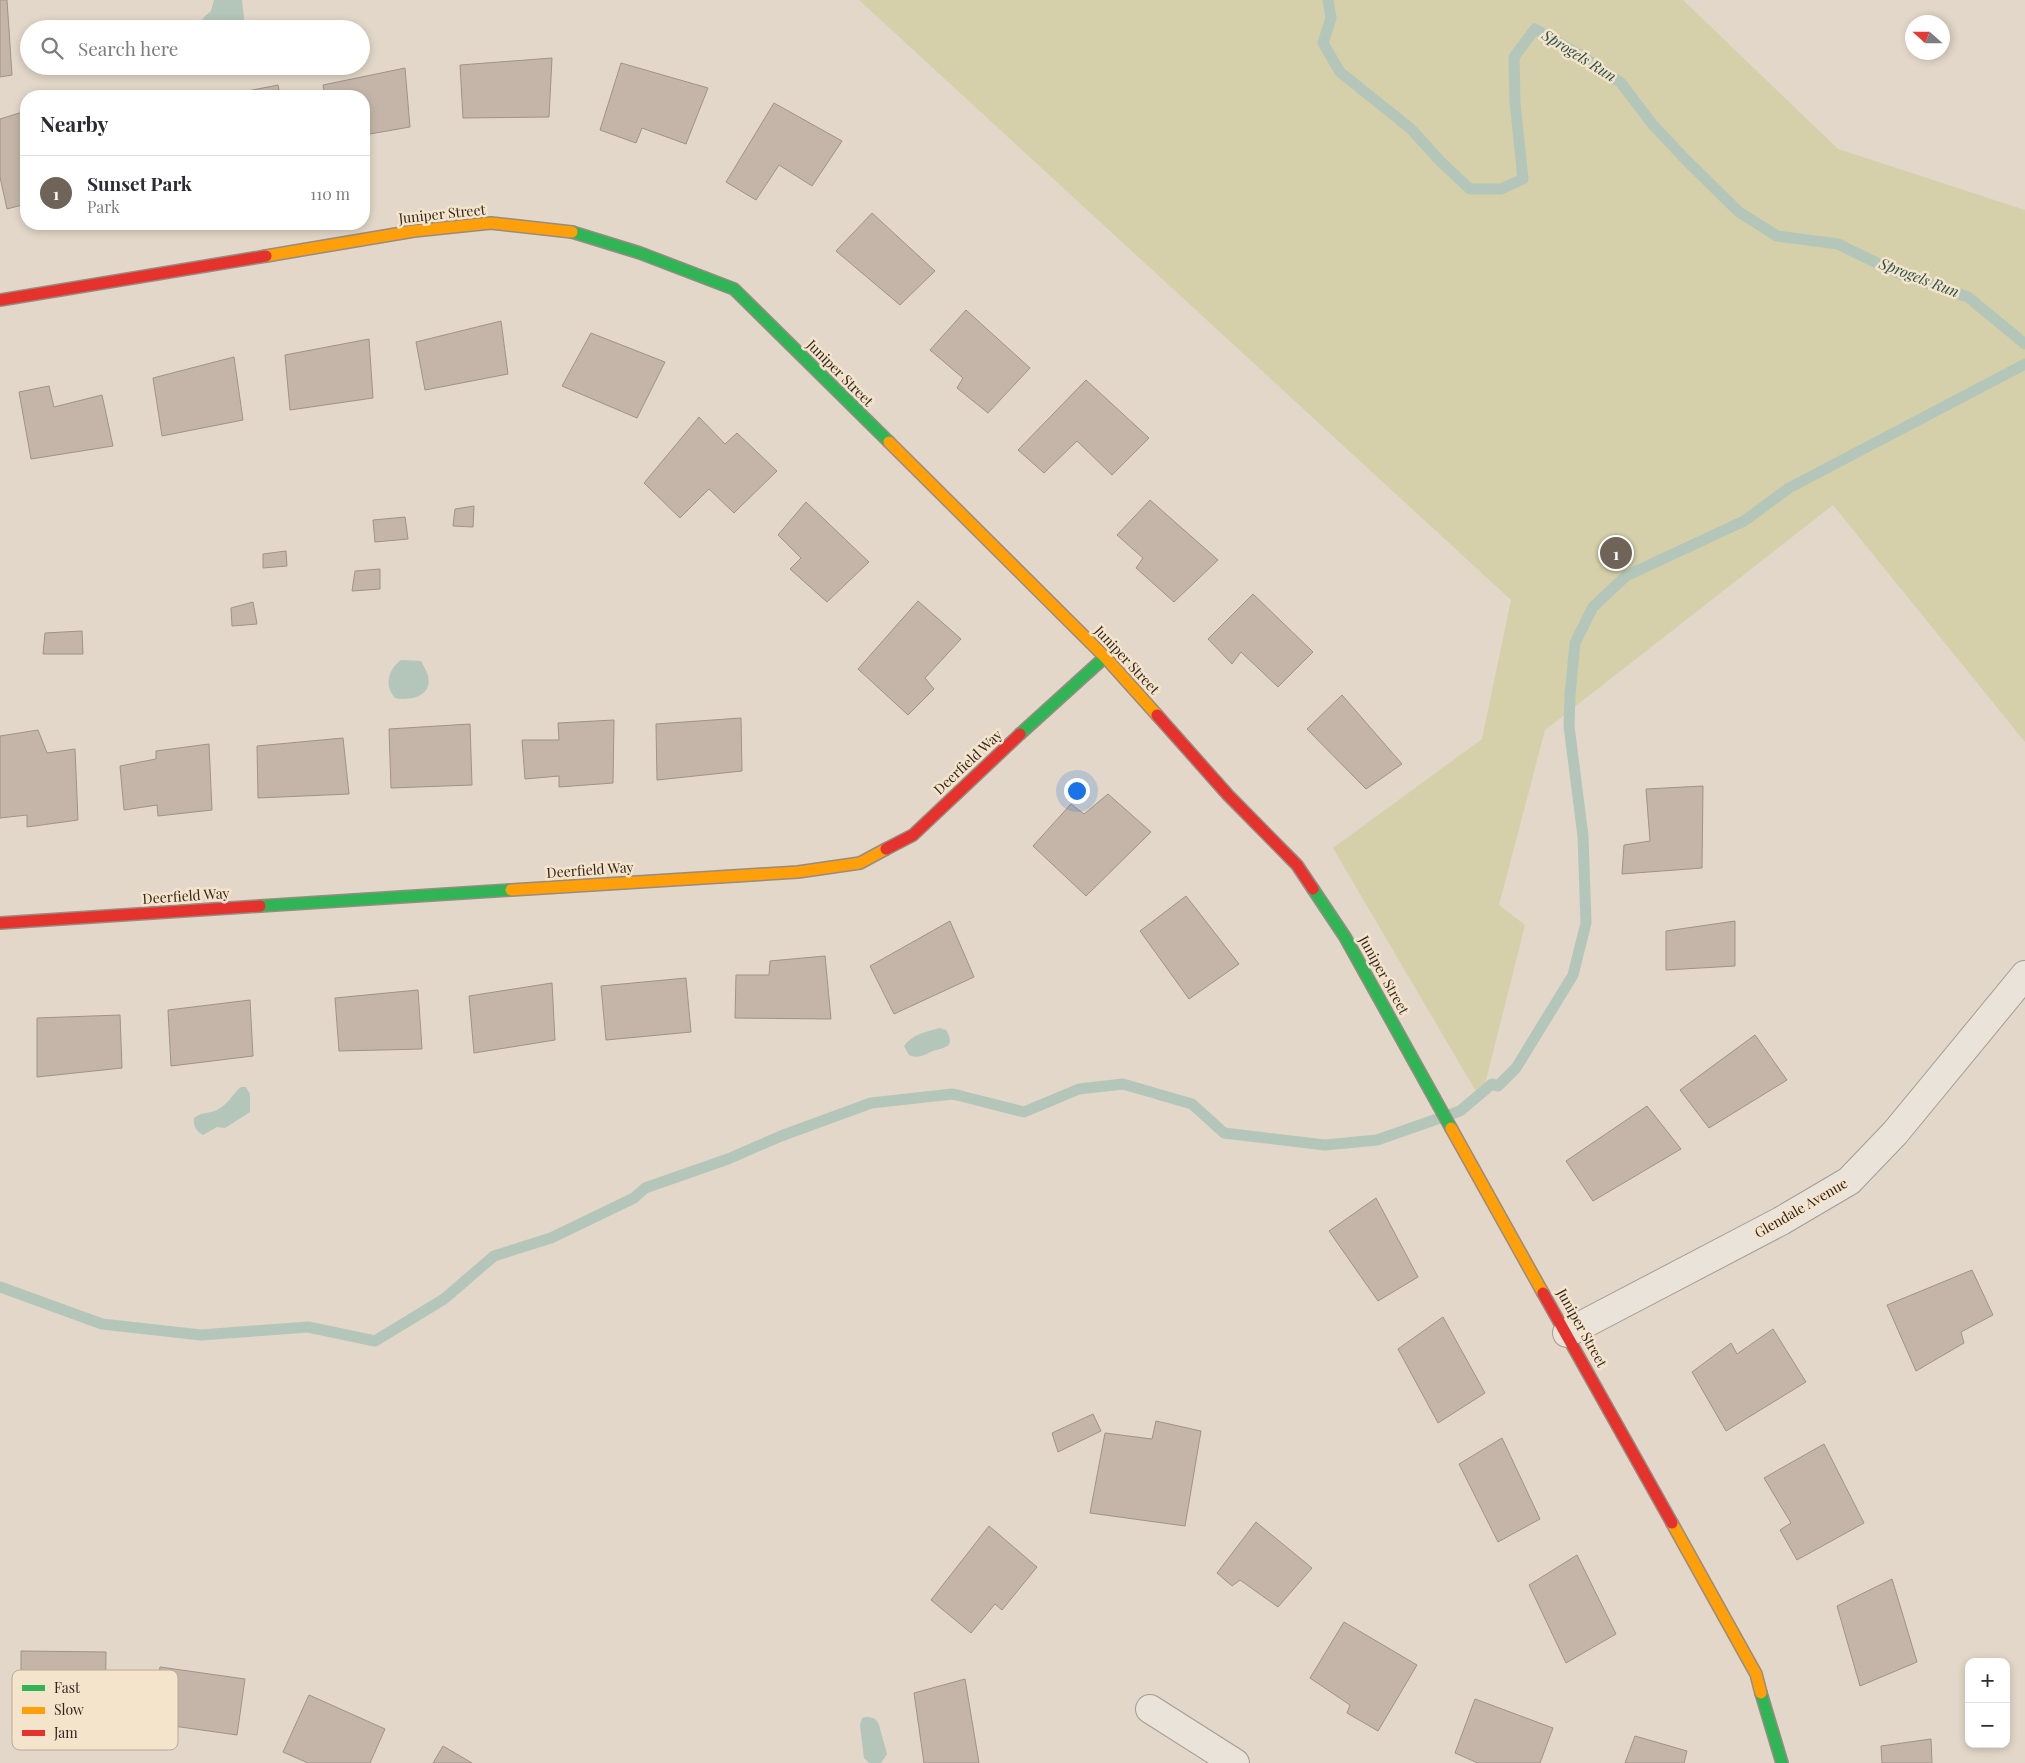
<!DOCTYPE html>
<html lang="en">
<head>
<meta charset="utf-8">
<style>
  body { margin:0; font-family:"Playfair Display",serif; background:#f7f7f7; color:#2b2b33 }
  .controls { position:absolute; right:15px; bottom:15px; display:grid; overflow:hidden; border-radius:10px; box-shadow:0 2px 8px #0003 }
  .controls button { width:45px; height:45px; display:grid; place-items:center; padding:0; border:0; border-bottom:1px solid #e1e1e2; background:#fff; color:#2b2b33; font:25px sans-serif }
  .compass { position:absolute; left:1905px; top:15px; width:45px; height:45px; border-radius:50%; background:#fff; box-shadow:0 2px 8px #0003; rotate:291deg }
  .you { position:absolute; left:1076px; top:790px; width:18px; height:18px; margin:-12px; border:4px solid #fff; border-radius:50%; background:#1a73e8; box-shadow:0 0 0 8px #1a73e833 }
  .badge { display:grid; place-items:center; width:32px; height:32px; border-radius:50%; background:#706358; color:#fff; font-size:16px; font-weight:700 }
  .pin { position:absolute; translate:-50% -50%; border:2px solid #fff; box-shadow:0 1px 5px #0006 }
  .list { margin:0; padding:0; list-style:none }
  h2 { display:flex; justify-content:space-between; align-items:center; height:65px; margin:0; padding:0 20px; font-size:21px }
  h2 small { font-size:16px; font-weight:400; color:#7c7c81 }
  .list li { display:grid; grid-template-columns:32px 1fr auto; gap:15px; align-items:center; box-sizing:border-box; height:75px; padding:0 20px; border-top:1px solid #e1e1e2 }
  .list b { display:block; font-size:19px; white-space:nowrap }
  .list p { margin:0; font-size:16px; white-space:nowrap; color:#7c7c81 }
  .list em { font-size:16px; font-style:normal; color:#7c7c81 }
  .icon { flex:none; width:28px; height:28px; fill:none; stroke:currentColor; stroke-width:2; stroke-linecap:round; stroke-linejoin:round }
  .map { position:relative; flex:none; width:2025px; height:1763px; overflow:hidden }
  .search { position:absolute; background:#fff; box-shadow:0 2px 8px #0003; left:20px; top:20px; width:350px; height:55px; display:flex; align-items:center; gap:12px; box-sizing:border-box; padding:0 18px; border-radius:28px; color:#7c7c81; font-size:19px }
  .panel { position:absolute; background:#fff; box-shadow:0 2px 8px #0003; left:20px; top:90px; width:350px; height:140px; border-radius:20px }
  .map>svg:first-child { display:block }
</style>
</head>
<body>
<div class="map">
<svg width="2025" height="1763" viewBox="0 0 2025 1763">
  <rect width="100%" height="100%" fill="#e2d7c8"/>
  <path fill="#d5d0aa" d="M859 0H1683L1838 149 2025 210V742L1833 505 1545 730 1499 905 1525 925 1481 1100 1333 848 1482 739 1511 600Z"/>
  <g fill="#b4c6b9">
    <path d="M214 0H242L244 18 242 29H197L204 17 211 11Z"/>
    <path d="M401 660 421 661C423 666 427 671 428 676 433 697 409 701 395 698 384 685 388 670 401 660Z"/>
    <path d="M939 1028 946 1030C956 1047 946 1047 933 1051 924 1055 918 1059 909 1055L904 1046C912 1034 927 1032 939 1028Z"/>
    <path d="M241 1087H246L250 1094V1112L225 1128 217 1127 203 1135C196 1131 193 1126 194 1118 203 1111 209 1114 217 1110 229 1104 232 1094 241 1087Z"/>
    <path d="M866 1717C873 1717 877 1719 879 1725L887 1754 881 1763H869L864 1758 860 1725 862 1718Z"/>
  </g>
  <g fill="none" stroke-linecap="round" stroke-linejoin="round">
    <g stroke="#b4c6b9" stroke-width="11">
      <path d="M1328 0 1331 18 1323 43 1340 72 1411 129 1441 162 1470 189H1501L1523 179 1515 102 1514 57 1535 29 1582 56 1621 83 1653 125 1687 161 1739 212 1777 236 1838 244 1895 272 1968 297 2025 344"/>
      <path d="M0 1287 102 1324 201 1335 308 1327 375 1341 444 1299 494 1256 551 1238 634 1198 645 1188 728 1159 781 1136 871 1103 953 1094 1024 1112 1079 1089 1123 1084 1192 1104 1224 1133 1325 1145 1377 1140 1460 1111 1492 1084 1498 1086 1516 1068 1573 975 1586 923 1583 836 1569 726 1570 695 1575 643 1593 607 1626 576 1744 521 1789 488 2025 364"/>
    </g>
  </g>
  <g fill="#c5b5a9" stroke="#a19288">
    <path d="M0 0H7L12 75 0 77Z"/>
    <path d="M552 58 549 117 463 118 460 65Z"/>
    <path d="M621 63 708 88 686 144 642 128 636 143 600 130Z"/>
    <path d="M405 68 410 127 364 135V96H325L323 85Z"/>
    <path d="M278 85 280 96H222Z"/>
    <path d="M774 103 842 141 812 186 779 165 756 200 726 182Z"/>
    <path d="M26 111V204L7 209 0 177V119Z"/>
    <path d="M872 213 935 271 900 305 836 251Z"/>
    <path d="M966 310 1030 368 988 413 957 388 963 378 930 350Z"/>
    <path d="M501 321 508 374 425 390 416 342Z"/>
    <path d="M591 333 665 362 637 418 562 386Z"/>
    <path d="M369 339 373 398 290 410 285 355Z"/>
    <path d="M234 357 243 420 162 436 153 378Z"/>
    <path d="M1086 380 1149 438 1112 475 1077 441 1044 473 1018 450Z"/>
    <path d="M49 386 54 407 102 395 113 446 31 459 19 392Z"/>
    <path d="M699 417 725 444 737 433 777 471 734 513 709 489 680 518 644 483Z"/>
    <path d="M1150 500 1218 560 1174 602 1136 568 1143 558 1117 535Z"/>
    <path d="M806 502 869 562 827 602 790 569 801 558 778 535Z"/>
    <path d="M474 506 473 527 453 526 455 509Z"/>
    <path d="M405 517 408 539 375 542 373 520Z"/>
    <path d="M286 551 287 566 263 568V554Z"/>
    <path d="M380 569V589L352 591 355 571Z"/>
    <path d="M1253 594 1313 652 1278 687 1241 652 1232 664 1208 639Z"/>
    <path d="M918 601 961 639 925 678 934 689 908 715 858 669Z"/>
    <path d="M253 602 257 624 232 626 231 608Z"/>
    <path d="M82 631 83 654H43L45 633Z"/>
    <path d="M1342 695 1402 764 1366 789 1307 729Z"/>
    <path d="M741 718 742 771 657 780 656 724Z"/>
    <path d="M614 720 613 783 559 787V776L525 779 522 740H559L558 723Z"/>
    <path d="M470 724 472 785 391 788 389 729Z"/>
    <path d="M38 730 47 753 75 749 78 820 27 827V815L0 818V736Z"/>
    <path d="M343 738 349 794 258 798 257 746Z"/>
    <path d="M209 744 212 810 158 816 157 805 124 810 120 766 156 759V751Z"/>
    <path d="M1703 786 1702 868 1622 874 1624 845 1650 841 1646 789Z"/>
    <path d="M1108 794 1151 832 1086 896 1033 846 1071 804 1084 814Z"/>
    <path d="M1186 896 1239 964 1189 999 1140 931Z"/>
    <path d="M950 921 974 977 894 1014 870 966Z"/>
    <path d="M1735 921V966L1666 970V931Z"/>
    <path d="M825 956 831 1019 735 1018 736 975H769L770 961Z"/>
    <path d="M686 978 691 1032 606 1040 601 986Z"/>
    <path d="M552 983 555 1040 474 1053 469 996Z"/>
    <path d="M418 990 422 1049 339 1051 335 998Z"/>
    <path d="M250 1000 253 1056 171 1066 168 1010Z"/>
    <path d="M120 1015 122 1068 37 1077V1018Z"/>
    <path d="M1755 1035 1787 1080 1709 1128 1680 1090Z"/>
    <path d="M1647 1106 1681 1149 1593 1201 1566 1161Z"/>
    <path d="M1376 1198 1418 1277 1378 1301 1329 1231Z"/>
    <path d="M1972 1270 1993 1315 1961 1332 1964 1343 1916 1371 1887 1305Z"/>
    <path d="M1443 1317 1485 1393 1438 1423 1398 1349Z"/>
    <path d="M1773 1329 1806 1382 1726 1431 1692 1372 1731 1343 1737 1354Z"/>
    <path d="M1093 1414 1101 1431 1058 1452 1052 1433Z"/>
    <path d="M1156 1421 1201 1431 1185 1526 1090 1513 1105 1433 1152 1439Z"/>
    <path d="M1502 1438 1540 1519 1498 1542 1459 1464Z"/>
    <path d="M1824 1444 1864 1523 1797 1560 1780 1530 1791 1523 1764 1478Z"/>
    <path d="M1256 1522 1312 1568 1278 1607 1240 1580 1232 1586 1217 1573Z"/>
    <path d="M989 1526 1037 1567 1002 1610 995 1604 971 1633 931 1600Z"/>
    <path d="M1577 1555 1616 1634 1566 1663 1529 1585Z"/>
    <path d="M1892 1579 1917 1662 1860 1686 1837 1606Z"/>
    <path d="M1344 1622 1417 1665 1378 1731 1347 1713 1350 1705 1310 1678Z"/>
    <path d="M21 1651 106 1652 105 1720H21Z"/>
    <path d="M160 1667 245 1679 237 1735 152 1723Z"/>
    <path d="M965 1679 979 1763H924L914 1693Z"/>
    <path d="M309 1695 385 1729 370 1763H308L283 1752Z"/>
    <path d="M1475 1699 1553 1728 1540 1763H1478L1455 1753Z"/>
    <path d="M1635 1736 1687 1751 1684 1763H1625Z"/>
    <path d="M1931 1739 1932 1763H1882L1881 1746Z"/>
    <path d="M443 1746 472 1763H433Z"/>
  </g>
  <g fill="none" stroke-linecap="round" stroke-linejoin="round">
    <defs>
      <g id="street">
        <path d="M1567 1333 1781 1221 1849 1181 1895 1133 2025 975"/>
        <path d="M1150 1709 1235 1763"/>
      </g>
      <g id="fast">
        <path d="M572 232 640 253 734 289 889 442"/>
        <path d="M1020 734 1105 657"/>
        <path d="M1313 889 1345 937 1451 1128"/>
        <path d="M260 906 511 890"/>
        <path d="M1761 1693 1782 1763"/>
      </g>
      <g id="slow">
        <path d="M266 256 414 231 491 223 572 232"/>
        <path d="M889 442 1105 657 1157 715"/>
        <path d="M511 890 798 872 860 863 886 849"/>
        <path d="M1451 1128 1543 1293"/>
        <path d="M1672 1523 1756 1674 1761 1693"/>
      </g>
      <g id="jam">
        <path d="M0 300 266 256"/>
        <path d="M1157 715 1228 795 1297 865 1313 889"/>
        <path d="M886 849 913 835 1020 734"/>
        <path d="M0 923 260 906"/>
        <path d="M1543 1293 1672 1523"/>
      </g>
    </defs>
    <use href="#street" stroke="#a69c92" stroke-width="30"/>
    <use href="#fast" stroke="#968c82" stroke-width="14"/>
    <use href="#slow" stroke="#968c82" stroke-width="14"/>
    <use href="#jam" stroke="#968c82" stroke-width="14"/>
    <use href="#street" stroke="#eae3d9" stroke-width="28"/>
    <use href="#fast" stroke="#30b455" stroke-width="11"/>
    <use href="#slow" stroke="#ff9f0a" stroke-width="11"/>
    <use href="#jam" stroke="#e5322d" stroke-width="11"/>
  </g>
  <g text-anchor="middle" stroke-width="5" stroke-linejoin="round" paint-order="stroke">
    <g font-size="14" fill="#33241b" stroke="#f4e4cc">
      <text transform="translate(442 214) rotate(-6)" y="5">Juniper Street</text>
      <text transform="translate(840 373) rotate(45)" y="5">Juniper Street</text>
      <text transform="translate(1127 660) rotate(47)" y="5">Juniper Street</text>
      <text transform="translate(968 762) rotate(-43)" y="5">Deerfield Way</text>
      <text transform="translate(590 870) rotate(-4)" y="5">Deerfield Way</text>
      <text transform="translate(186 896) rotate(-4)" y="5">Deerfield Way</text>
      <text transform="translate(1384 975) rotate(61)" y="5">Juniper Street</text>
      <text transform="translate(1801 1208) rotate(-30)" y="5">Glendale Avenue</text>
      <text transform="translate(1582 1328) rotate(61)" y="5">Juniper Street</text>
    </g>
    <g font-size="15" font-style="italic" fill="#2a534c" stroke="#f4e4cc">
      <text transform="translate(1579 56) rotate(32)" y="5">Sprogels Run</text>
      <text transform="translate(1919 278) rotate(21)" y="5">Sprogels Run</text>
    </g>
  </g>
  <rect x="12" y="1670" width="166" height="80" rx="8" fill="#f4e4cc" stroke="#baaa97" stroke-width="1"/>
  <rect x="22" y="1685" width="23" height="6" fill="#30b455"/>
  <rect x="22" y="1707" width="23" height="7" fill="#ff9f0a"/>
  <rect x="22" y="1730" width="23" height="6" fill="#e5322d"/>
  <g font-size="14" fill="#33241b">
    <text x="54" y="1693">Fast</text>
    <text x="54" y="1715">Slow</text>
    <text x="54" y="1738">Jam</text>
  </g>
</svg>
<div class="controls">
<button>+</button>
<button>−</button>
</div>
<svg class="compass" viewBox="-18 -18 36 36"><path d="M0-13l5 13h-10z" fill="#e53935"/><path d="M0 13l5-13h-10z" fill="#7c7c81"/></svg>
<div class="you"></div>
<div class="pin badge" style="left:1616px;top:553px">1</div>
<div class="search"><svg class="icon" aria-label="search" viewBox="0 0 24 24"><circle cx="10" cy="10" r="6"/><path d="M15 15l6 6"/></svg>Search here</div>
<section class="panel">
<h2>Nearby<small></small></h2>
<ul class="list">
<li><span class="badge">1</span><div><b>Sunset Park</b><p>Park</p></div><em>110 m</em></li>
</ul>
</section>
</div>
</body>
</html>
